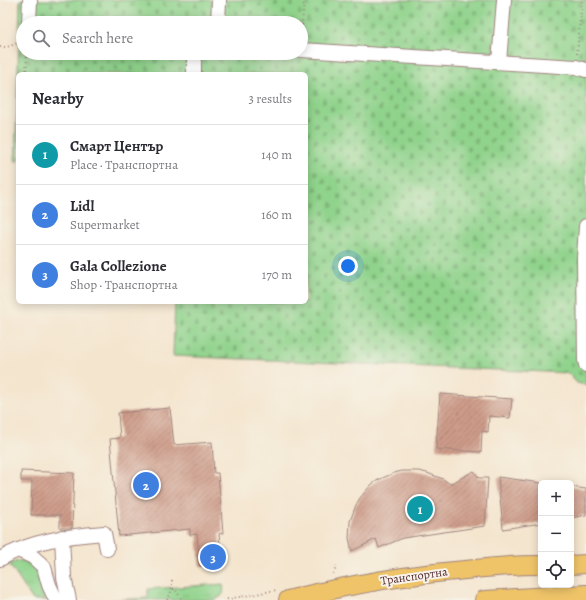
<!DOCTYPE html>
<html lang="en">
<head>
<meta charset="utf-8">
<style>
  body { margin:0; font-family:Alegreya,serif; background:#f7f7f7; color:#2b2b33 }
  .controls { position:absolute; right:12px; bottom:12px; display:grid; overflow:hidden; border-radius:6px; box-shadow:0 2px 10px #0003 }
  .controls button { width:36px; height:36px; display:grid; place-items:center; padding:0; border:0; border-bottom:1px solid #e1e1e2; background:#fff; color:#2b2b33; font:20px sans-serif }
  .you { position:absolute; left:348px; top:266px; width:14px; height:14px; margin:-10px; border:3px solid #fff; border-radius:50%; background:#1a73e8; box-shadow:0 0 0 6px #1a73e833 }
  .badge { display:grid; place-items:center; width:26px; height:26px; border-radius:50%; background:#c8321e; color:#fff; font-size:13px; font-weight:700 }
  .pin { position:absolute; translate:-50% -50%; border:2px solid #fff; box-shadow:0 1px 4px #0006 }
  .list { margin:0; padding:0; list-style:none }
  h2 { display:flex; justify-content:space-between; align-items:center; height:52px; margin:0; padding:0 16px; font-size:17px }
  h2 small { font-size:13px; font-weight:400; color:#7c7c81 }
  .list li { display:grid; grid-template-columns:26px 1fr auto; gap:12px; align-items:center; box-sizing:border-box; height:60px; padding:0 16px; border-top:1px solid #e1e1e2 }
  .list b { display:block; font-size:15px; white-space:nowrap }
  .list p { margin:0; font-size:13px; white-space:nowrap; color:#7c7c81 }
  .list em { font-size:13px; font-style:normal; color:#7c7c81 }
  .icon { flex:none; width:22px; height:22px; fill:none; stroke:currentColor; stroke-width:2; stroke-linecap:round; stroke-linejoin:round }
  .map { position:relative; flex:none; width:586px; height:600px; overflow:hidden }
  .search { position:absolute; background:#fff; box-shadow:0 2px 10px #0003; left:16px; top:16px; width:292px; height:44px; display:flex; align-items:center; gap:10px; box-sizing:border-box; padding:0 14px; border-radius:22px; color:#7c7c81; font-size:15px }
  .panel { position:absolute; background:#fff; box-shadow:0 2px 10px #0003; left:16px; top:72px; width:292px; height:232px; border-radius:6px }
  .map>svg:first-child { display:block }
</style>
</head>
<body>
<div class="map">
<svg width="586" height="600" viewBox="0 0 586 600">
  <defs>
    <pattern id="grass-tufts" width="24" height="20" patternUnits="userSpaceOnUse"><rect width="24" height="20" fill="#90d38c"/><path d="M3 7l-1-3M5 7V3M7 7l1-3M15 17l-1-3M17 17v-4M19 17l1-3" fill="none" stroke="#7eb579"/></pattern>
    <pattern id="cemetery-stones" width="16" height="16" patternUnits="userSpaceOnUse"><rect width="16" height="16" fill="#90d38c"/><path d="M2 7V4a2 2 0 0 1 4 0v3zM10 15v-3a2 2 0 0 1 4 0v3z" fill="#7eb579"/></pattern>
    <pattern id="building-hatch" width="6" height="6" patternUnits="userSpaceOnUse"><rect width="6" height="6" fill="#ce9b89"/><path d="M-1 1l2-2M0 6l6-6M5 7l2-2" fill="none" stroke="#a97e70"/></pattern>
  </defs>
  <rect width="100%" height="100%" fill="#f7f3e8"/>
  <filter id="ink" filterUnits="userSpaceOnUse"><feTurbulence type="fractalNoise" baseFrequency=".025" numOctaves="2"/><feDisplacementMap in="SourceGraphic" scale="8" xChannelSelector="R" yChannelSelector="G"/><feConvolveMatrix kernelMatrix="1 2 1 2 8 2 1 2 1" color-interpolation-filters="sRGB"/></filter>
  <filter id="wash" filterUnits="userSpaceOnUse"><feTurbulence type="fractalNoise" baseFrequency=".012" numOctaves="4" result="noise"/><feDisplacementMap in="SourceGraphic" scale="16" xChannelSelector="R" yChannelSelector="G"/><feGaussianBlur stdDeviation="0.9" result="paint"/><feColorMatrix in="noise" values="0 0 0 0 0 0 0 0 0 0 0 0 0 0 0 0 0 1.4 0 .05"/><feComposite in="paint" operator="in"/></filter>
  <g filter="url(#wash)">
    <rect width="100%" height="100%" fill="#f4e5ce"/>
    <g fill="url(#grass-tufts)" stroke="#6d795c">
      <path d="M18 561C36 560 37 571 41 585 42 590 44 595 46 600H33L9 564Z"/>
      <path d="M223 584C225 594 223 597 213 600H111L148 598V589Z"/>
    </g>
    <path fill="url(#cemetery-stones)" stroke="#6d795c" fill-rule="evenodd" d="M20 0H586V385L577 383 568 373 173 356 175 302H306V74H18V161H15ZM23 23H301V53H23Z"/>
    <g id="blocks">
      <g fill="url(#building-hatch)">
        <path d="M440 394 512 399 510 418 489 416 488 432 482 431 481 452 436 449Z"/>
        <path d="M170 408 174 445 212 442 214 473H218L223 533 219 534 222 564 200 566 197 534 190 535V529L119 536 110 439 120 438 118 413Z"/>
        <path d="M21 471 74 473 72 528H60V515H31L32 481H21Z"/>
        <path d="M402 471H419L427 473 443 479 450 484 474 471 479 478H488L485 526 403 538 379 548 376 539 352 551 349 538 350 521 356 505 360 498 371 485 378 480 394 473Z"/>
        <path d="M498 477 541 483V523L503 529Z"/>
        <path d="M571 487 586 489V515L571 518Z"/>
      </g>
    </g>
  </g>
  <g filter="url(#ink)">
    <use href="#blocks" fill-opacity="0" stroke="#9f827c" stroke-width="1"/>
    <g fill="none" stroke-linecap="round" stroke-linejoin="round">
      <defs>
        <g id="minor">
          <path d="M29 23 30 0"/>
          <path d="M218 23 219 0"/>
          <path d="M301 50 576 67 586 70"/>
          <path d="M499 62 504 0"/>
          <path d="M194 74V53"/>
          <path d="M586 226 584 258 585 360 586 365"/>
          <path d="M62 537 64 577 69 600"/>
          <path d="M18 550 33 557 44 567 49 585 56 600"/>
          <path d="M0 559C32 540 68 536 104 533L107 549"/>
        </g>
        <g id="major">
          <path d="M571 565 586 564"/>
          <path d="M288 600C346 585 405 575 465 570 490 567 516 565 541 565"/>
          <path d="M484 600 586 594"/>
        </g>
      </defs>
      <use href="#minor" stroke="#9f827c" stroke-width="16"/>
      <use href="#major" stroke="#9f827c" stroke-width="20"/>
      <g stroke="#9f827c" stroke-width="2" stroke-dasharray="1 3" stroke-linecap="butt">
        <path d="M301 37 304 0"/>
        <path d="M0 47H7L23 41"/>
        <path d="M577 54 582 0"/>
        <path d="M26 74 27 53"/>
        <path d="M333 574 338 564"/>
        <path d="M173 589H175L182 600"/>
        <path d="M167 600C172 592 172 588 172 579"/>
        <path d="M223 600 277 590"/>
      </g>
      <use href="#minor" stroke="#fff" stroke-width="14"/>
      <use href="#major" stroke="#efc469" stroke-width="18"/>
    </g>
  </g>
  <g text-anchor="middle" stroke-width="4" stroke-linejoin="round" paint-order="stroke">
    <g font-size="12" fill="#4a1f2b" stroke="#f7f3e8">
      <text transform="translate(414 576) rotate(-8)" y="4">Транспортна</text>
    </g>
  </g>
</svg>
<div class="controls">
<button>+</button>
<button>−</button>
<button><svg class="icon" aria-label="locate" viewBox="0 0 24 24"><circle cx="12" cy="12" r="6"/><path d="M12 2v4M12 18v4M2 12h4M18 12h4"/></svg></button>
</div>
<div class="you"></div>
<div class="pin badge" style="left:420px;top:509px;background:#0f9aa8">1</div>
<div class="pin badge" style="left:146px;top:485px;background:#3f7fe0">2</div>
<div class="pin badge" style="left:213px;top:557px;background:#3f7fe0">3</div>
<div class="search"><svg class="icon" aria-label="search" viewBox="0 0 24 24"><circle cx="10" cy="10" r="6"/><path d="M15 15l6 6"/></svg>Search here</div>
<section class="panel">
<h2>Nearby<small>3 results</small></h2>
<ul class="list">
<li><span class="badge" style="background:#0f9aa8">1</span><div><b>Смарт Център</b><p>Place · Транспортна</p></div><em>140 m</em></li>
<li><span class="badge" style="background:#3f7fe0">2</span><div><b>Lidl</b><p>Supermarket</p></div><em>160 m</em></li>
<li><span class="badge" style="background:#3f7fe0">3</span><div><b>Gala Collezione</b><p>Shop · Транспортна</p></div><em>170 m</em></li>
</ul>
</section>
</div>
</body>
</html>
